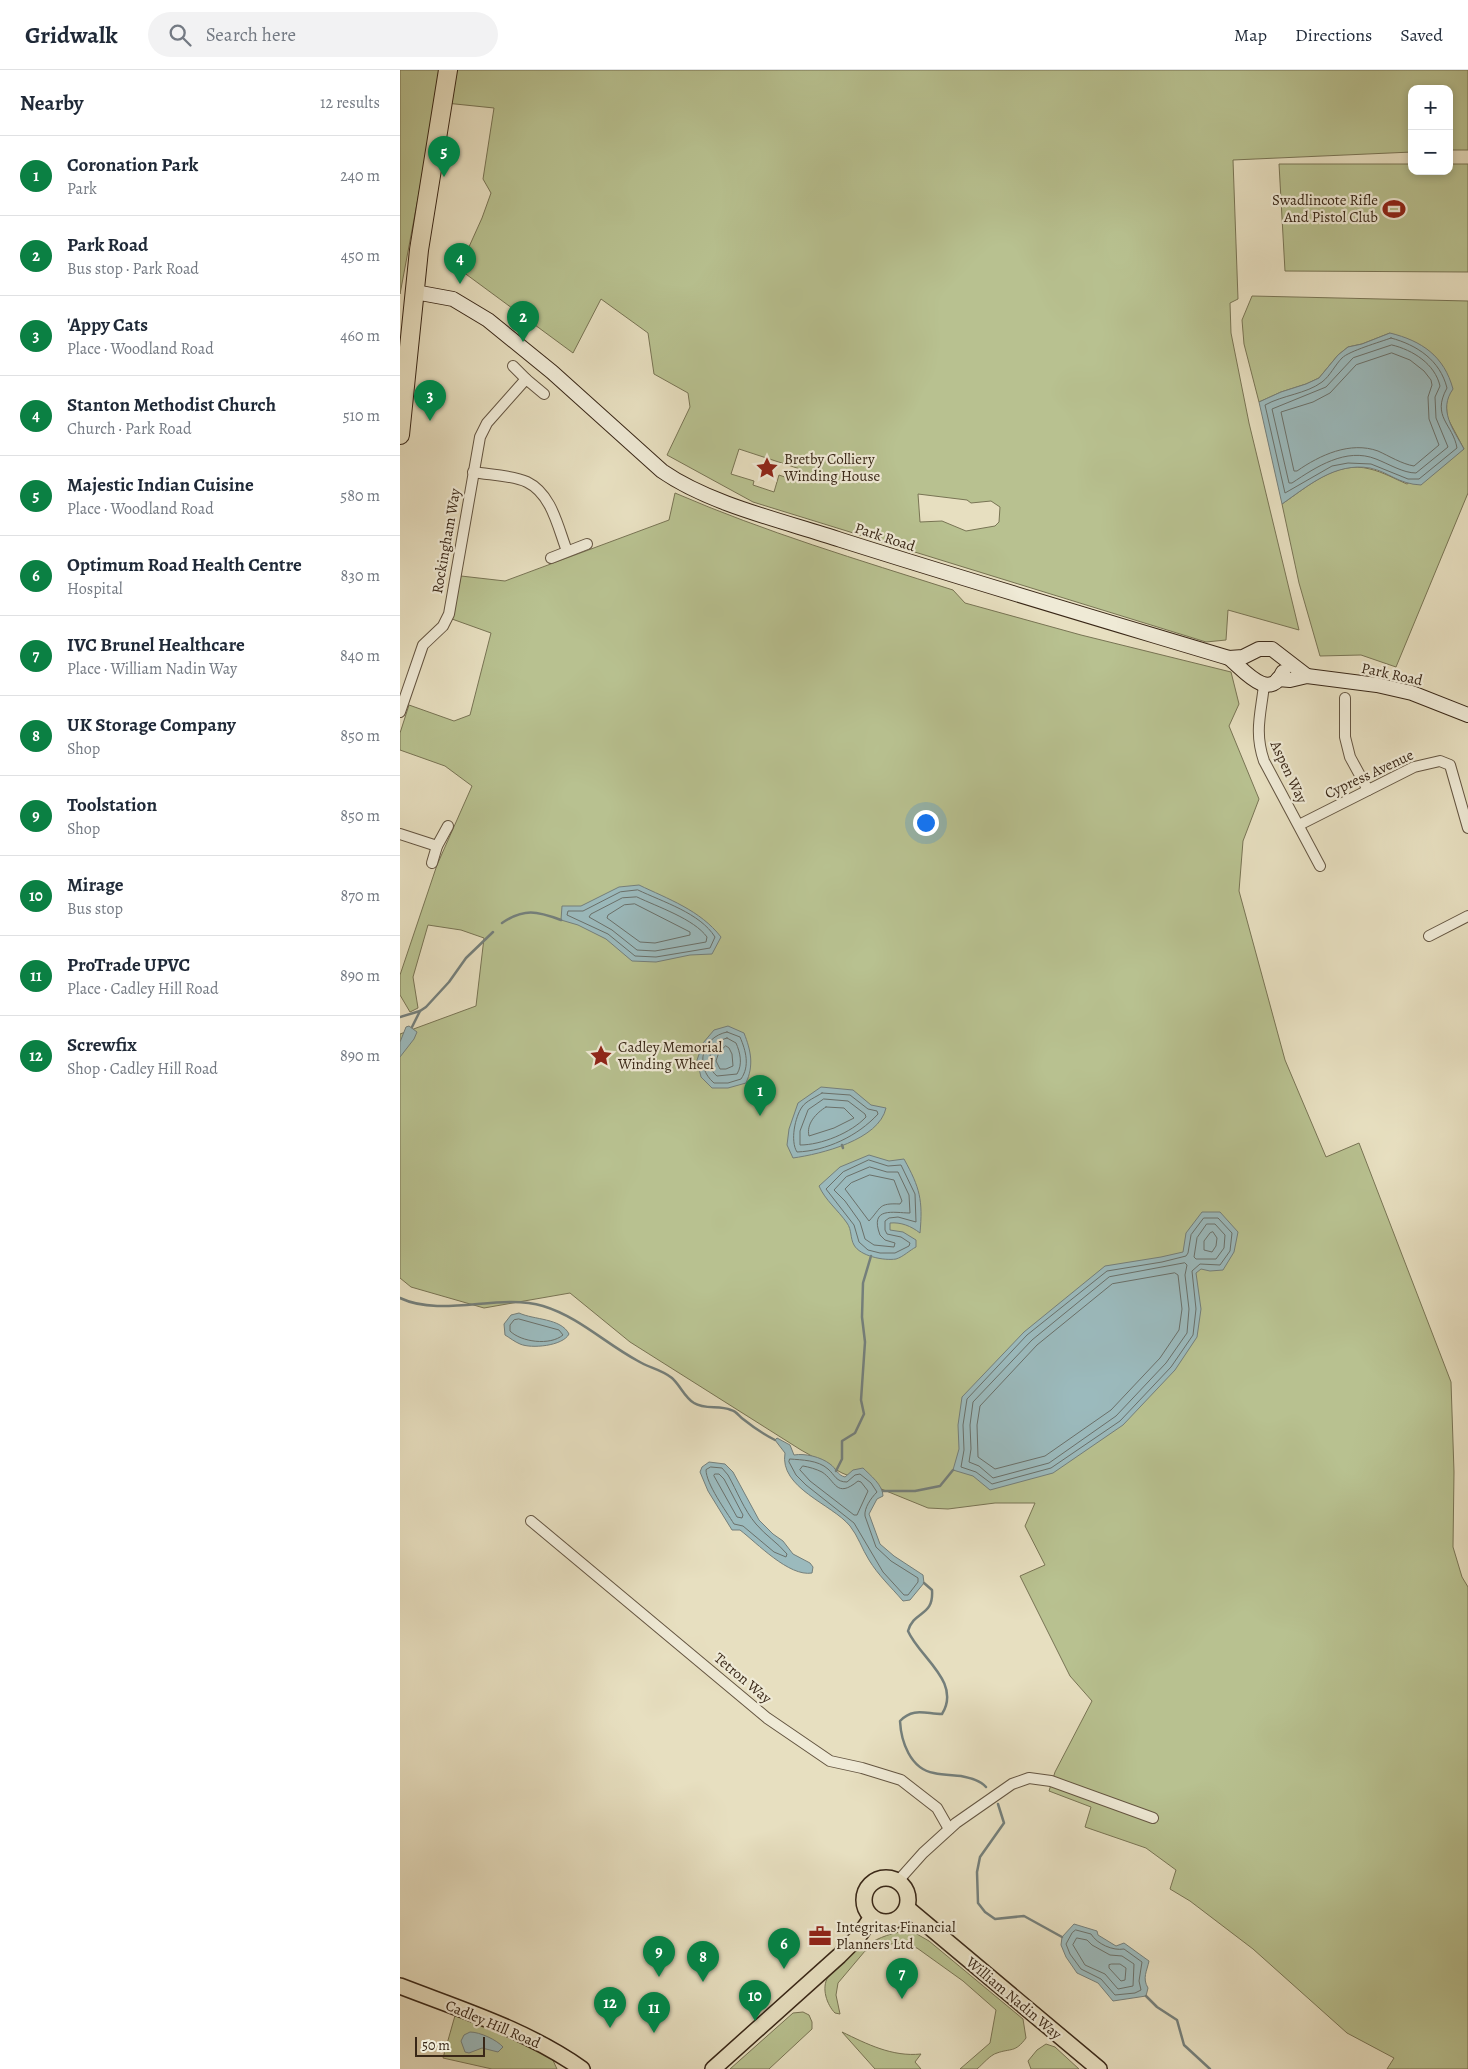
<!DOCTYPE html>
<html lang="en">
<head>
<meta charset="utf-8">
<style>
  body { margin:0; font-family:Alegreya,serif; background:#f2f2f3; color:#1f2937 }
  .controls { position:absolute; right:15px; top:15px; display:grid; overflow:hidden; border-radius:10px; box-shadow:0 2px 8px #0003 }
  .controls button { width:45px; height:45px; display:grid; place-items:center; padding:0; border:0; border-bottom:1px solid #e0e1e3; background:#fff; color:#1f2937; font:25px sans-serif }
  .scale { position:absolute; left:15px; bottom:12px; width:70px; box-sizing:border-box; padding-left:5px; border:2px solid #392717; border-top:0; font-size:14px; line-height:18px; white-space:nowrap; color:#392717; -webkit-text-stroke:4px #efead6; paint-order:stroke }
  .you { position:absolute; left:525px; top:752px; width:18px; height:18px; margin:-12px; border:4px solid #fff; border-radius:50%; background:#1a73e8; box-shadow:0 0 0 8px #1a73e833 }
  .badge { display:grid; place-items:center; width:32px; height:32px; border-radius:50%; background:#0b8043; color:#fff; font-size:16px; font-weight:700 }
  .pin { position:absolute; translate:-50% -41px; filter:drop-shadow(0 1px 2px #0008) }
  .pin::after { content:''; position:absolute; top:26px; width:18px; height:15px; background:inherit; clip-path:polygon(0 0,100% 0,50% 100%) }
  .list { margin:0; padding:0; list-style:none }
  h2 { display:flex; justify-content:space-between; align-items:center; height:65px; margin:0; padding:0 20px; font-size:21px }
  h2 small { font-size:16px; font-weight:400; color:#747a83 }
  .list li { display:grid; grid-template-columns:32px 1fr auto; gap:15px; align-items:center; box-sizing:border-box; height:80px; padding:0 20px; border-top:1px solid #e0e1e3 }
  .list b { display:block; font-size:19px; white-space:nowrap }
  .list p { margin:0; font-size:16px; white-space:nowrap; color:#747a83 }
  .list em { font-size:16px; font-style:normal; color:#747a83 }
  .icon { flex:none; width:28px; height:28px; fill:none; stroke:currentColor; stroke-width:2; stroke-linecap:round; stroke-linejoin:round }
  .map { position:relative; flex:none; width:1068px; height:1999px; overflow:hidden }
  header { display:flex; align-items:center; gap:30px; box-sizing:border-box; height:70px; padding:0 25px; background:#fff; border-bottom:1px solid #e0e1e3 }
  header strong { font-size:24px }
  nav { display:flex; gap:28px; margin-inline-start:auto; font-size:18px }
  .search { width:350px; height:45px; background:#f2f2f3; display:flex; align-items:center; gap:12px; box-sizing:border-box; padding:0 18px; border-radius:28px; color:#747a83; font-size:19px }
  main { display:flex }
  aside { flex:1; background:#fff }
  .map>svg:first-child { display:block }
</style>
</head>
<body>
<header>
<strong>Gridwalk</strong>
<div class="search"><svg class="icon" aria-label="search" viewBox="0 0 24 24"><circle cx="10" cy="10" r="6"/><path d="M15 15l6 6"/></svg>Search here</div>
<nav><a>Map</a><a>Directions</a><a>Saved</a></nav>
</header>
<main>
<aside>
<h2>Nearby<small>12 results</small></h2>
<ul class="list">
<li><span class="badge">1</span><div><b>Coronation Park</b><p>Park</p></div><em>240 m</em></li>
<li><span class="badge">2</span><div><b>Park Road</b><p>Bus stop · Park Road</p></div><em>450 m</em></li>
<li><span class="badge">3</span><div><b>'Appy Cats</b><p>Place · Woodland Road</p></div><em>460 m</em></li>
<li><span class="badge">4</span><div><b>Stanton Methodist Church</b><p>Church · Park Road</p></div><em>510 m</em></li>
<li><span class="badge">5</span><div><b>Majestic Indian Cuisine</b><p>Place · Woodland Road</p></div><em>580 m</em></li>
<li><span class="badge">6</span><div><b>Optimum Road Health Centre</b><p>Hospital</p></div><em>830 m</em></li>
<li><span class="badge">7</span><div><b>IVC Brunel Healthcare</b><p>Place · William Nadin Way</p></div><em>840 m</em></li>
<li><span class="badge">8</span><div><b>UK Storage Company</b><p>Shop</p></div><em>850 m</em></li>
<li><span class="badge">9</span><div><b>Toolstation</b><p>Shop</p></div><em>850 m</em></li>
<li><span class="badge">10</span><div><b>Mirage</b><p>Bus stop</p></div><em>870 m</em></li>
<li><span class="badge">11</span><div><b>ProTrade UPVC</b><p>Place · Cadley Hill Road</p></div><em>890 m</em></li>
<li><span class="badge">12</span><div><b>Screwfix</b><p>Shop · Cadley Hill Road</p></div><em>890 m</em></li>
</ul>
</aside>
<div class="map">
<svg width="1068" height="1999" viewBox="0 0 1068 1999">
  <rect width="100%" height="100%" fill="#e7dfc0"/>
  <filter id="stains"><feTurbulence type="fractalNoise" baseFrequency=".004" numOctaves="4"/><feColorMatrix values="0 0 0 0 .2 0 0 0 0 .09 0 0 0 0 .02 0 0 0 .5 -.17"/></filter>
  <radialGradient id="worn" r=".72"><stop offset=".6" stop-color="#630" stop-opacity="0"/><stop offset="1" stop-color="#630" stop-opacity=".3"/></radialGradient>
  <g fill="#b8c190" stroke="#787454" fill-rule="evenodd">
    <path d="M0 0H1068V80H1049V19H1012V82L833 90 838 229 830 233 831 263 849 353 899 560 828 540 826 570 806 572 353 432 267 385 290 337 288 323 254 304 248 263 201 229 173 283 59 199 82 148 91 123 83 109 94 38 36 32 0 224ZM339 379 400 399 396 411 379 405 374 422 353 415 354 411 331 404ZM518 424 567 430 571 433 591 431 600 437 599 452 595 456 566 461 542 451 520 452Z"/>
    <path d="M879 94H1012V101H1049V94H1068V202L885 201Z"/>
    <path d="M852 226 1068 231V423L996 597 961 585 920 586 899 513 882 434C908 416 937 390 970 399 983 402 995 409 1007 414L1064 379 1047 347 1046 328 990 263 962 274 948 277 938 285 919 308 906 314 881 322 859 332 844 274 842 250Z"/>
    <path d="M275 423C365 462 459 490 553 520L565 533 681 565 831 602 839 634 829 656 859 729 843 771 839 821 885 990 926 1087 959 1073 1051 1312 1054 1402 1053 1477 1062 1507 1068 1517V1999H987L994 1988 947 1963 853 1879 790 1831 770 1819 776 1800 746 1778 685 1757 691 1737 649 1721 655 1702 692 1631 670 1606 620 1506 645 1495 625 1456 635 1433H595L548 1439 528 1438 442 1403 401 1380 230 1272 170 1223 84 1238 11 1217 0 1208V964L76 936 84 868 61 860 28 855 13 907 18 938 10 942 0 925V905L37 795 72 716 45 696 0 680V663L9 635 54 651 70 645 91 563 52 549 61 506 105 511 269 450Z"/>
    <path d="M501 1862 515 1863 529 1871 623 1949 626 1968C615 1983 611 1978 597 1983 590 1985 583 1994 577 1999H560L590 1973 596 1940 563 1911 517 1878 495 1873 465 1881 438 1913 436 1925 440 1944 435 1943C427 1935 421 1918 428 1907 442 1887 477 1865 501 1862Z"/>
    <path d="M56 1942 151 1986 157 1999H92L43 1988Z"/>
    <path d="M403 1942 409 1945 412 1952V1959L369 1999H330L393 1943Z"/>
    <path d="M442 1962C467 1974 492 1987 521 1984L515 1992 521 1999H475Z"/>
    <path d="M646 1974 655 1977 679 1999H631L628 1991 637 1980Z"/>
  </g>
  <g fill="#9bbabd" stroke="#747f7b">
    <path d="M990 263C1022 271 1044 286 1053 319 1038 340 1053 359 1064 379L1021 415C998 414 989 402 970 398 935 392 908 416 882 434L859 332 881 322 906 314 919 308 938 285 948 277 962 274Z"/>
    <path d="M239 815C268 829 300 840 321 867L312 884 290 885 256 892 232 891 206 869 178 855 161 850 162 836H181L219 817Z"/>
    <path d="M9 956 17 962 14 969 0 987V972L6 957Z"/>
    <path d="M328 956 344 963C351 981 354 995 346 1013L328 1018H312L301 1007 297 990 303 973 314 960Z"/>
    <path d="M421 1017 453 1020 471 1035 486 1038C479 1070 421 1084 393 1088L387 1075 389 1059 398 1033Z"/>
    <path d="M469 1085 489 1091 504 1089C520 1118 523 1130 520 1163 511 1156 501 1152 490 1153V1160L503 1162 516 1170V1177C510 1180 503 1187 496 1189 484 1191 460 1186 454 1175 450 1168 452 1160 447 1153 438 1140 425 1130 419 1116L440 1097Z"/>
    <path d="M802 1142H820L838 1162 834 1182 823 1200 810 1201 801 1199 796 1203 801 1239 797 1267 775 1300 723 1355 653 1403 590 1420 573 1406 553 1400 559 1379 558 1355 562 1327 624 1262 705 1196 761 1187 783 1182 786 1163Z"/>
    <path d="M119 1243C134 1250 161 1248 169 1264 163 1276 131 1279 120 1274 115 1272 110 1268 105 1265L104 1254 111 1245Z"/>
    <path d="M377 1368 390 1375 394 1385C405 1383 421 1387 430 1394 436 1398 437 1405 445 1407L453 1400 463 1398C470 1405 483 1415 483 1426L477 1429 469 1444 480 1474 494 1486 523 1505 524 1513 510 1530 503 1531C491 1517 478 1505 469 1490 462 1479 458 1466 450 1456 432 1434 379 1418 385 1383L375 1370Z"/>
    <path d="M309 1392 325 1394 333 1402 359 1450 373 1464 383 1471 393 1484 410 1493 413 1497 412 1503C389 1507 357 1473 340 1460H332L308 1421 300 1402 302 1397Z"/>
    <path d="M674 1854 697 1861 698 1865 716 1876 724 1873 749 1891C747 1901 742 1908 748 1918L746 1926 713 1931 698 1913 677 1903 666 1887 661 1875 662 1867Z"/>
    <path d="M70 1962C80 1962 97 1970 103 1977L98 1982 82 1978 69 1983 65 1982 61 1971 64 1965Z"/>
  </g>
  <g fill="none" stroke-linecap="round" stroke-linejoin="round">
    <g stroke="#6a706a" stroke-width="1">
      <path d="M991 268C1017 275 1040 290 1047 318 1031 347 1053 354 1057 378L1019 409H1008L971 394 948 393 932 396 885 423 865 335C883 325 906 324 922 312 930 306 935 295 942 288 949 281 980 272 991 268Z"/>
      <path d="M992 275C1013 280 1035 294 1040 316L1035 327 1036 348 1048 377 1016 403C1003 403 989 394 976 389 946 377 916 397 892 413H889L872 339 926 317 953 288Z"/>
      <path d="M992 283 1010 290 1024 301 1031 310 1032 315 1028 327 1029 349 1039 375 1014 396C1002 394 989 386 978 381 950 371 920 385 897 401H894L881 342 913 332 930 323 956 295Z"/>
      <path d="M238 820C263 832 300 843 315 867L310 878 256 887 235 886 208 864 167 845 168 841H183L220 822Z"/>
      <path d="M237 827C258 837 294 849 307 867L306 872 255 881 237 880 212 860 189 847 191 844 222 828Z"/>
      <path d="M235 834 290 862V865L255 873 240 872 207 848 208 845 224 835Z"/>
      <path d="M327 962 340 967C346 981 350 996 341 1009L328 1013H314C294 996 302 967 327 962Z"/>
      <path d="M327 968 336 973C340 982 343 994 337 1004L317 1006C303 995 310 972 327 968Z"/>
      <path d="M326 976 329 978 332 984 333 996 326 999H320L316 991 319 982Z"/>
      <path d="M422 1023 450 1025 468 1039 477 1041 478 1044C458 1066 426 1081 397 1082 390 1071 395 1047 402 1037 406 1031 416 1027 422 1023Z"/>
      <path d="M424 1029 448 1031 465 1044 466 1047C451 1063 421 1075 400 1075V1061L408 1040Z"/>
      <path d="M426 1037 444 1038 454 1048 434 1058 409 1066C406 1054 416 1043 426 1037Z"/>
      <path d="M469 1090 488 1096 501 1095 515 1124 516 1152 498 1147 489 1148 485 1151V1160L487 1164 501 1167 510 1173 509 1176 495 1183H480L468 1180 459 1172 454 1155 426 1119 443 1102Z"/>
      <path d="M470 1097 487 1102H498L509 1125 510 1143C494 1143 469 1136 480 1165L485 1170 495 1173 494 1177 474 1175 465 1169 460 1152 445 1131 434 1120 446 1107Z"/>
      <path d="M470 1105 494 1110 502 1131 500 1134C478 1133 482 1137 469 1151L445 1119 451 1113Z"/>
      <path d="M804 1148H818L832 1163 830 1181 820 1195 800 1194 792 1201 796 1239 793 1265 771 1297 720 1351 651 1398 592 1414 576 1402 561 1397 564 1380 563 1355 567 1329 627 1265 707 1201 762 1192 786 1186 788 1183 791 1165Z"/>
      <path d="M807 1154H815L825 1165 824 1178 816 1189H796L794 1187 797 1168Z"/>
      <path d="M813 1162 817 1168 816 1176 812 1182 804 1180V1171L810 1163Z"/>
      <path d="M785 1193 787 1195 785 1205 789 1239 787 1263 766 1293 716 1346 649 1393 593 1408 579 1396 569 1392 571 1379 570 1355 573 1332 632 1270 709 1207Z"/>
      <path d="M775 1203 778 1205 782 1239 779 1260 760 1288 711 1340 645 1386 595 1399 578 1387 577 1355 580 1336 637 1275 712 1214Z"/>
      <path d="M119 1249 159 1260 163 1265C150 1276 121 1272 110 1261V1255L114 1250Z"/>
      <path d="M390 1389C402 1390 418 1390 428 1399 435 1405 436 1412 447 1412L455 1405 460 1404 471 1413 477 1422C471 1428 464 1438 465 1446L476 1477 491 1491 518 1508V1512L508 1525H504L483 1502 454 1453 406 1415 396 1405 389 1392Z"/>
      <path d="M403 1396C409 1397 416 1399 422 1402 436 1411 436 1429 458 1411L461 1412 468 1421 457 1445H454L410 1411 400 1400Z"/>
      <path d="M311 1397 322 1398 328 1405C337 1421 344 1440 356 1454 365 1465 378 1473 387 1484L386 1487 374 1482 343 1456 334 1454C326 1441 306 1414 306 1400Z"/>
      <path d="M315 1404H319L324 1409 343 1445 342 1448 337 1447 314 1406Z"/>
      <path d="M676 1860 691 1864C697 1874 713 1881 724 1879L742 1892 739 1911 741 1920 735 1923 715 1925 701 1909 681 1899 670 1884 666 1874 672 1863Z"/>
      <path d="M677 1868 687 1870 692 1875 710 1885 722 1886 734 1894 733 1916 718 1919 705 1904 685 1895 673 1875Z"/>
      <path d="M712 1894H720L726 1898 725 1910 721 1911 709 1898V1895Z"/>
    </g>
    <g stroke="#747f7b" stroke-width="2.5">
      <path d="M102 853C124 838 137 841 161 850"/>
      <path d="M0 947 20 941 26 937 49 912 66 888 93 862"/>
      <path d="M12 957 20 941"/>
      <path d="M442 1075 443 1078"/>
      <path d="M0 1228C42 1248 100 1223 143 1236 179 1247 206 1274 238 1291 249 1298 261 1299 272 1308 280 1315 285 1328 294 1333 305 1340 319 1335 331 1340 336 1341 339 1346 343 1349 353 1357 363 1364 375 1370"/>
      <path d="M436 1401 442 1389V1371L455 1363 464 1344 461 1330 465 1272 462 1247 463 1213 471 1186"/>
      <path d="M483 1421H515L540 1416 553 1400"/>
      <path d="M524 1513 532 1520C534 1547 514 1540 508 1561 519 1587 562 1612 542 1644 526 1644 513 1637 500 1651 501 1671 510 1699 534 1703 543 1705 552 1705 561 1706 570 1708 580 1710 586 1717"/>
      <path d="M598 1734 604 1753 580 1787 577 1802 578 1833 585 1842 595 1849 624 1846 662 1867"/>
      <path d="M746 1926 757 1937 777 1950 784 1975 810 1999"/>
    </g>
    <defs>
      <g id="street">
        <path d="M113 296 126 309"/>
        <path d="M73 402C90 405 112 405 127 412 152 424 158 458 167 481"/>
        <path d="M151 488 187 474"/>
        <path d="M864 615C861 643 854 662 864 691L920 796"/>
        <path d="M945 628V667L950 687 968 720"/>
        <path d="M0 642 23 575 43 556 49 544 80 367 87 353 126 309 144 324"/>
        <path d="M899 755 1014 697 1040 691 1050 695 1068 758"/>
        <path d="M0 764 37 776"/>
        <path d="M32 793 37 776 48 756"/>
        <path d="M1029 866 1068 846"/>
        <path d="M131 1451 367 1648 430 1691 462 1698 501 1710 537 1738 549 1759"/>
        <path d="M498 1811 523 1783 556 1753 612 1714 629 1708 651 1711 753 1748"/>
      </g>
      <g id="secondary">
        <path d="M15 222 53 229 88 250 152 302 262 401C311 435 384 451 441 470 570 511 699 549 829 588L843 587 859 579H872L907 606"/>
        <path d="M829 588C843 599 869 633 883 602"/>
        <path d="M878 609 890 610 907 606 977 615 1012 623 1068 645"/>
      </g>
      <g id="primary">
        <circle cx="486" cy="1830" r="22"/>
        <path d="M507 1838 699 1999"/>
        <path d="M0 1916C62 1940 127 1960 182 1999"/>
        <path d="M313 1999 439 1886 458 1867 472 1847"/>
      </g>
      <path id="highway" d="M0 365 19 180 48 0"/>
    </defs>
    <use href="#street" stroke="#645541" stroke-width="12"/>
    <use href="#secondary" stroke="#392717" stroke-width="16"/>
    <use href="#primary" stroke="#392717" stroke-width="18"/>
    <use href="#highway" stroke="#392717" stroke-width="20"/>
    <use href="#street" stroke="#efead6" stroke-width="10"/>
    <use href="#secondary" stroke="#efead6" stroke-width="14"/>
    <use href="#primary" stroke="#e7dfc0" stroke-width="15"/>
    <use href="#highway" stroke="#e7dfc0" stroke-width="18"/>
  </g>
  <defs>
    <symbol id="stadium-bare" viewBox="-9 -9 18 18"><path d="M0-5a6.5 5 0 1 0 0 10a6.5 5 0 1 0 0-10ZM-3.5-1.8h7v3.6h-7Z" fill="#8f2418" stroke="#efead6" stroke-width="2.5" paint-order="stroke"/></symbol>
    <symbol id="sight-bare" viewBox="-9 -9 18 18"><path d="M0-6L1.8-2.2L6-1.7L2.9 1.2L3.7 5.4L0 3.3L-3.7 5.4L-2.9 1.2L-6-1.7L-1.8-2.2Z" fill="#8f2418" stroke="#efead6" stroke-width="2.5" paint-order="stroke"/></symbol>
    <symbol id="office-bare" viewBox="-9 -9 18 18"><path d="M-6-3h4V-5.5h4V-3h4V5H-6ZM-1-4.5V-3h2v-1.5ZM-6 0V1H6V0Z" fill="#8f2418" stroke="#efead6" stroke-width="2.5" paint-order="stroke"/></symbol>
  </defs>
  <g fill-rule="evenodd">
    <use href="#stadium-bare" x="978" y="123" width="32" height="32"/>
    <use href="#sight-bare" x="351" y="382" width="32" height="32"/>
    <use href="#sight-bare" x="185" y="970" width="32" height="32"/>
    <use href="#office-bare" x="404" y="1850" width="32" height="32"/>
  </g>
  <g text-anchor="middle" stroke-width="4.5" stroke-linejoin="round" paint-order="stroke">
    <g font-size="15" fill="#392717" stroke="#efead6" text-anchor="start">
      <text x="978" y="135" text-anchor="end">Swadlincote Rifle<tspan x="978" dy="17">And Pistol Club</tspan></text>
      <text x="384" y="394">Bretby Colliery<tspan x="384" dy="17">Winding House</tspan></text>
      <text x="218" y="982">Cadley Memorial<tspan x="218" dy="17">Winding Wheel</tspan></text>
      <text x="436" y="1862">Integritas Financial<tspan x="436" dy="17">Planners Ltd</tspan></text>
    </g>
    <g font-size="15" fill="#392717" stroke="#efead6">
      <text transform="translate(485 467) rotate(18)" y="5">Park Road</text>
      <text transform="translate(46 471) rotate(-80)" y="5">Rockingham Way</text>
      <text transform="translate(992 604) rotate(12)" y="5">Park Road</text>
      <text transform="translate(889 702) rotate(65)" y="5">Aspen Way</text>
      <text transform="translate(969 704) rotate(-25)" y="5">Cypress Avenue</text>
      <text transform="translate(343 1608) rotate(40)" y="5">Tetron Way</text>
      <text transform="translate(614 1928) rotate(40)" y="5">William Nadin Way</text>
      <text transform="translate(93 1954) rotate(23)" y="5">Cadley Hill Road</text>
    </g>
  </g>
  <rect width="100%" height="100%" filter="url(#stains)"/>
  <rect width="100%" height="100%" fill="url(#worn)"/>
</svg>
<div class="controls">
<button>+</button>
<button>−</button>
</div>
<div class="scale">50 m</div>
<div class="you"></div>
<div class="pin badge" style="left:360px;top:1046px">1</div>
<div class="pin badge" style="left:123px;top:272px">2</div>
<div class="pin badge" style="left:30px;top:351px">3</div>
<div class="pin badge" style="left:60px;top:214px">4</div>
<div class="pin badge" style="left:44px;top:107px">5</div>
<div class="pin badge" style="left:384px;top:1899px">6</div>
<div class="pin badge" style="left:502px;top:1929px">7</div>
<div class="pin badge" style="left:303px;top:1912px">8</div>
<div class="pin badge" style="left:259px;top:1907px">9</div>
<div class="pin badge" style="left:355px;top:1951px">10</div>
<div class="pin badge" style="left:254px;top:1963px">11</div>
<div class="pin badge" style="left:210px;top:1958px">12</div>
</div>
</main>
</body>
</html>
